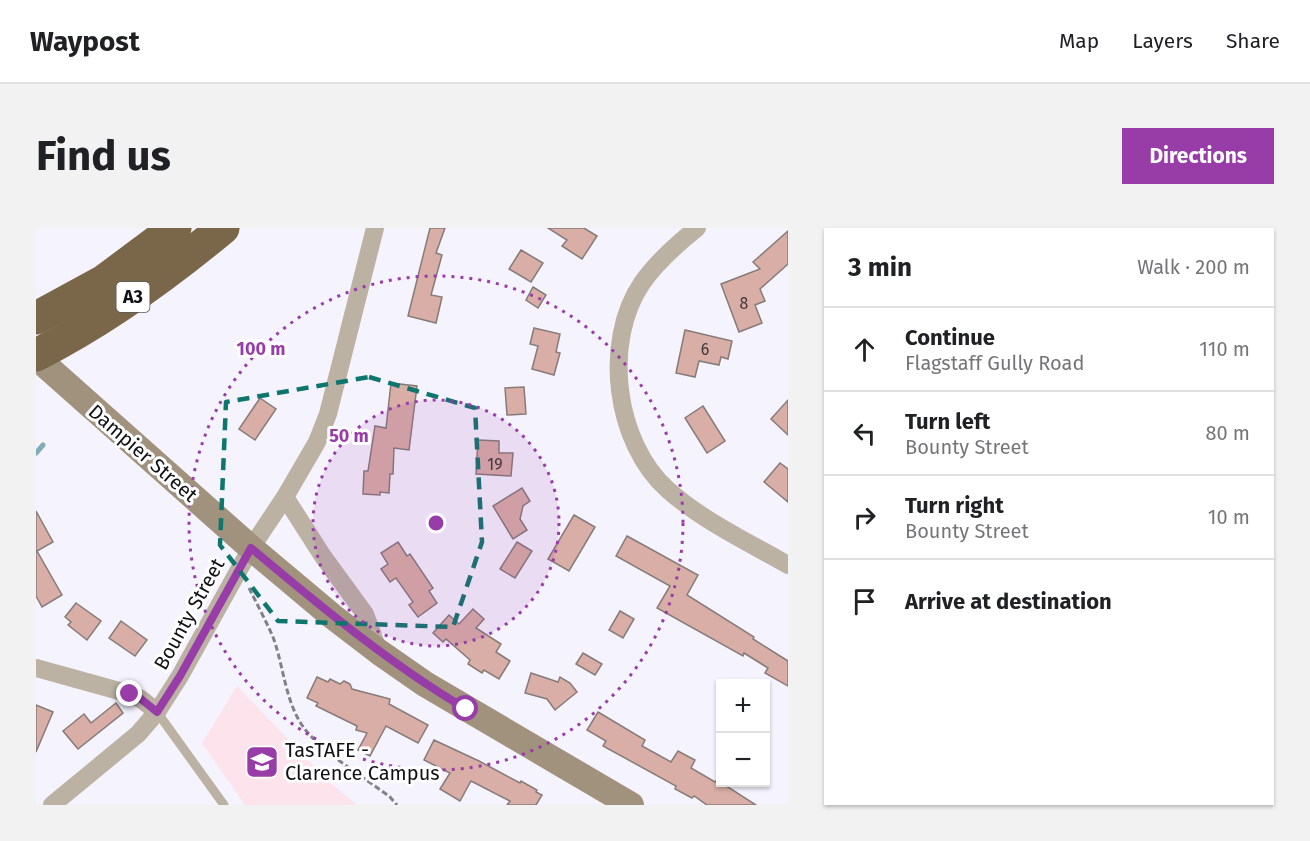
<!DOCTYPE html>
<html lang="en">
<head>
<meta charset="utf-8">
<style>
  body { margin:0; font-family:"Fira Sans",sans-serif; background:#f2f2f2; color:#202124 }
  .controls { position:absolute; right:18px; bottom:18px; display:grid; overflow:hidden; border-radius:0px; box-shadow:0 2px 4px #0004 }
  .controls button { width:54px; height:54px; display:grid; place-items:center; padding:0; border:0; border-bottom:2px solid #e0e0e0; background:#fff; color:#202124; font:30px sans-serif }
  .stop { position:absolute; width:18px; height:18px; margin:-14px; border:4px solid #983da8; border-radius:50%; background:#fff }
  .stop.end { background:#983da8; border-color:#fff; box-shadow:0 2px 6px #0008 }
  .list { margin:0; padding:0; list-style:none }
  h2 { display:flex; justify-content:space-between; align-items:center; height:78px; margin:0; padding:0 24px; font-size:26px }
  h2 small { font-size:20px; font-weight:400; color:#757577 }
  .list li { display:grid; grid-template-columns:39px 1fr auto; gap:18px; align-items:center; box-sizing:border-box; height:84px; padding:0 24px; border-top:2px solid #e0e0e0 }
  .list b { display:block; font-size:22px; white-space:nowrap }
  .list p { margin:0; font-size:20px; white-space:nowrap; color:#757577 }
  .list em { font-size:20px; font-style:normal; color:#757577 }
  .icon { flex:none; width:33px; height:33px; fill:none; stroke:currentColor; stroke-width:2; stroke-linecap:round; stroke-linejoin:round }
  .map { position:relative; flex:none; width:752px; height:577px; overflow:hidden; border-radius:0px }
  header { display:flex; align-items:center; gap:36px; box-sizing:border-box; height:84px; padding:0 30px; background:#fff; border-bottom:2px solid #e0e0e0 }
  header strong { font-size:28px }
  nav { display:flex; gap:33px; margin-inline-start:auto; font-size:21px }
  .intro { display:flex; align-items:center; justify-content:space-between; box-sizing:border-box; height:144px; padding:0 36px }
  h1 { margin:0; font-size:42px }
  .button { padding:15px 27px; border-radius:0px; background:#983da8; color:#fff; font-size:21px; font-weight:700 }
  main { display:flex; gap:36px; padding:0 36px }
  aside { flex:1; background:#fff; border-radius:0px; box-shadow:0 2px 4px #0004 }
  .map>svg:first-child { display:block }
</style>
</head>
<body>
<header>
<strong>Waypost</strong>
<nav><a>Map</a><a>Layers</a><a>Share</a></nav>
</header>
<div class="intro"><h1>Find us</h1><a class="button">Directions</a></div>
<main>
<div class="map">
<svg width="752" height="577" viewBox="0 0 752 577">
  <rect width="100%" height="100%" fill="#f5f3fe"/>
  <path fill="#fde3eb" d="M201 458 291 552 321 577H209L166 515Z"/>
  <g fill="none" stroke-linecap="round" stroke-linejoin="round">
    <path stroke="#80adb8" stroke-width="5" d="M0 225 7 217"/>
  </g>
  <g fill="#d8aea6" stroke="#867b79" stroke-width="1.5">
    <path d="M394 0H409L400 25 406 27 395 67 406 69 400 95 372 88Z"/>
    <path d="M512 0H548L561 8 546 31 526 18 531 12Z"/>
    <path d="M752 3V36L724 61 729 73 719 77 726 95 703 104 685 56 724 41 717 34Z"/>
    <path d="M485 22 507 35 495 54 473 41Z"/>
    <path d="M497 59 510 67 502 80 490 72Z"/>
    <path d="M498 100 524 106 520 124 524 125 518 147 496 141 502 118 494 116Z"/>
    <path d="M649 102 696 113 692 131 685 129 683 137 663 133 659 149 640 145Z"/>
    <path d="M355 155 381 158 373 222 358 220 357 246H354L353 265 344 264V267L327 266 328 243H332L339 198 350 200Z"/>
    <path d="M488 159 490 186 471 187 469 160Z"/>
    <path d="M224 170 240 181 219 212 203 201Z"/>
    <path d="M752 172V207L735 191Z"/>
    <path d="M667 178 689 213 671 225 649 190Z"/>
    <path d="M442 212 463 213V225H477L475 248 440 246Z"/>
    <path d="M744 235 752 241V274L728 254Z"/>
    <path d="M486 260 494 273 487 278 484 291 491 302 477 311 457 278Z"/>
    <path d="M0 283 17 314 1 323 26 367 6 379 0 368Z"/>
    <path d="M538 287 559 299 533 343 512 331Z"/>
    <path d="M591 308 662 347 651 367 718 409 717 411 752 433V458L729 445 732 440 708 425 707 428 621 380 634 358 580 328Z"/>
    <path d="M362 314 371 328 374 326 397 360 393 363 401 375 382 389 373 377 377 374 360 350 354 354 345 341 352 336 345 325Z"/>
    <path d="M481 314 496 323 479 350 464 341Z"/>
    <path d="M40 375 65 393 51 412 32 397 35 394 29 389Z"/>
    <path d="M437 381 448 391 440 400 465 416 460 424 474 433 463 451 448 442 446 445 432 436 434 432 410 411 407 414 397 405 413 387 423 396Z"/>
    <path d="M584 383 598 391 587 410 573 402Z"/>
    <path d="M85 393 111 412 99 428 73 410Z"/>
    <path d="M547 425 566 436 559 447 540 436Z"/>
    <path d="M495 445 522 454 524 449 534 455 541 464 519 482 511 471 489 465Z"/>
    <path d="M281 449 292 454 294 451 304 456 308 453 314 456 316 461 354 471 353 476 392 497 382 515 350 498 334 528 322 522 331 505 320 502 321 498 280 478 282 475 271 470Z"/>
    <path d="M80 475 87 485 42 521 27 503 48 486 55 495Z"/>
    <path d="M0 477 17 484 0 524Z"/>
    <path d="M562 484 609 512 606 518 635 534 642 523 659 532 655 540 679 554 681 552 720 577H671L658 568 656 570 639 561 640 558 567 518 570 513 551 502Z"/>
    <path d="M398 512 443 533 484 555 485 553 501 562 500 564 506 567 500 577H471L474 573 435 553 424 573 404 561 414 545 388 532Z"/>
  </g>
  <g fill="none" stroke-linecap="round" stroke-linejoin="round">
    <path stroke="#828188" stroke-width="3" stroke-dasharray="6 3" stroke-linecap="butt" d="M213 360C221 376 230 393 237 409 248 439 249 474 268 500 287 525 329 550 354 569L361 577"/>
    <path stroke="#bcb2a4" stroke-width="9" d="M121 484 188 577"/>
    <g stroke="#bcb2a4" stroke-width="18">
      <path d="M661 0C641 16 620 35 606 55 566 114 579 215 632 262 667 293 712 314 752 337"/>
      <path d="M249 269 286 327 329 386 343 424"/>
      <path d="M0 440 94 466 105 471 121 484"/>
      <path d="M16 577 102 506 121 484 144 448 215 320 249 269 281 214 292 186 339 0"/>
    </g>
    <path stroke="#a0927d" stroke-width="26" d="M0 129 215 320 296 388 343 424 389 456 595 577"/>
    <g stroke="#7a6749" stroke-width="33">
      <path d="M0 90 68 53 139 0"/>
      <path d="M0 127C67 93 128 49 187 0"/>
    </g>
  </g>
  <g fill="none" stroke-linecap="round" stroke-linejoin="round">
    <path stroke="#983da8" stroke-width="8" d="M94 466 105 471 121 484 144 448 215 320C284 378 353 435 430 481"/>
  </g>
  <path fill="none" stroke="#0f766e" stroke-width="4.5" stroke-dasharray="12 8" stroke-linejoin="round" d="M333 149 439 180 446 314 417 399 242 393 184 317 190 174Z"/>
  <circle cx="400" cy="295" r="123" fill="#983da8" fill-opacity=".12"/>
  <g fill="none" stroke="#983da8" stroke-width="3" stroke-dasharray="3 6">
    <circle cx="400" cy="295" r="123"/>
    <circle cx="400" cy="295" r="247"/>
  </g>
  <defs>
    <symbol id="university-square" viewBox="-11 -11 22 22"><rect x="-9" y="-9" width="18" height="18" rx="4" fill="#983da8" stroke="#fff"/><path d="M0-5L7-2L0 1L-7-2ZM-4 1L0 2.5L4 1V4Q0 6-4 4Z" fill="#fff"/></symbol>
  </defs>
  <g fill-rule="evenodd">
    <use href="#university-square" x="207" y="515" width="38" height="38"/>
  </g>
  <g text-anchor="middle" stroke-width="6" stroke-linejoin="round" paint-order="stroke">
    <g font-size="16" fill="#433838">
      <text x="708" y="81">8</text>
      <text x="669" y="127">6</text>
      <text x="459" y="242">19</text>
    </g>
    <rect fill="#fff" stroke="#58585a" stroke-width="1.5" x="80.5" y="54" width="33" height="30" rx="4.5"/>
    <g font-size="18" font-weight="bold" fill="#111114">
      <text x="97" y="75">A3</text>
    </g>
    <g font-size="20" fill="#111114" stroke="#fff">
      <text transform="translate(107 225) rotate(41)" y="7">Dampier Street</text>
      <text transform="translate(153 386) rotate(-61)" y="7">Bounty Street</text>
    </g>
    <g font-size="20" fill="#111114" stroke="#fff" text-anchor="start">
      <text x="249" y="529">TasTAFE -<tspan x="249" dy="23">Clarence Campus</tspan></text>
    </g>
  </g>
  <circle cx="400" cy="295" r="9" fill="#983da8" stroke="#fff" stroke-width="3"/>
  <g font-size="18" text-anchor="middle" font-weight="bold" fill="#983da8" stroke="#fff" stroke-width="6" stroke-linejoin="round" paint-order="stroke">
    <text x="225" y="127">100 m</text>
    <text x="313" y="214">50 m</text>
  </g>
</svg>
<div class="controls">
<button>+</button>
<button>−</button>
</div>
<div class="stop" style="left:430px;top:481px"></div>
<div class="stop end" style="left:94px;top:466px"></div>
</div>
<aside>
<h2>3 min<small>Walk · 200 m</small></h2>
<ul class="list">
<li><svg class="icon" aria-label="ahead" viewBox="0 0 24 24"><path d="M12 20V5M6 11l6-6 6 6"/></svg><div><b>Continue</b><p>Flagstaff Gully Road</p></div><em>110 m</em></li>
<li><svg class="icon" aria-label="left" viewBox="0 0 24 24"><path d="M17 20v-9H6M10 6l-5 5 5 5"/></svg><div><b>Turn left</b><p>Bounty Street</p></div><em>80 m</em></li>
<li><svg class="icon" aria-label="right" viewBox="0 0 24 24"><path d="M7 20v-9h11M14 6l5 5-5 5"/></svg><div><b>Turn right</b><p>Bounty Street</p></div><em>10 m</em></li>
<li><svg class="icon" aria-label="arrive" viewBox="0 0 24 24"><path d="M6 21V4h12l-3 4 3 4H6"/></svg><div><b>Arrive at destination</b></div></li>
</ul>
</aside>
</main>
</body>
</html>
